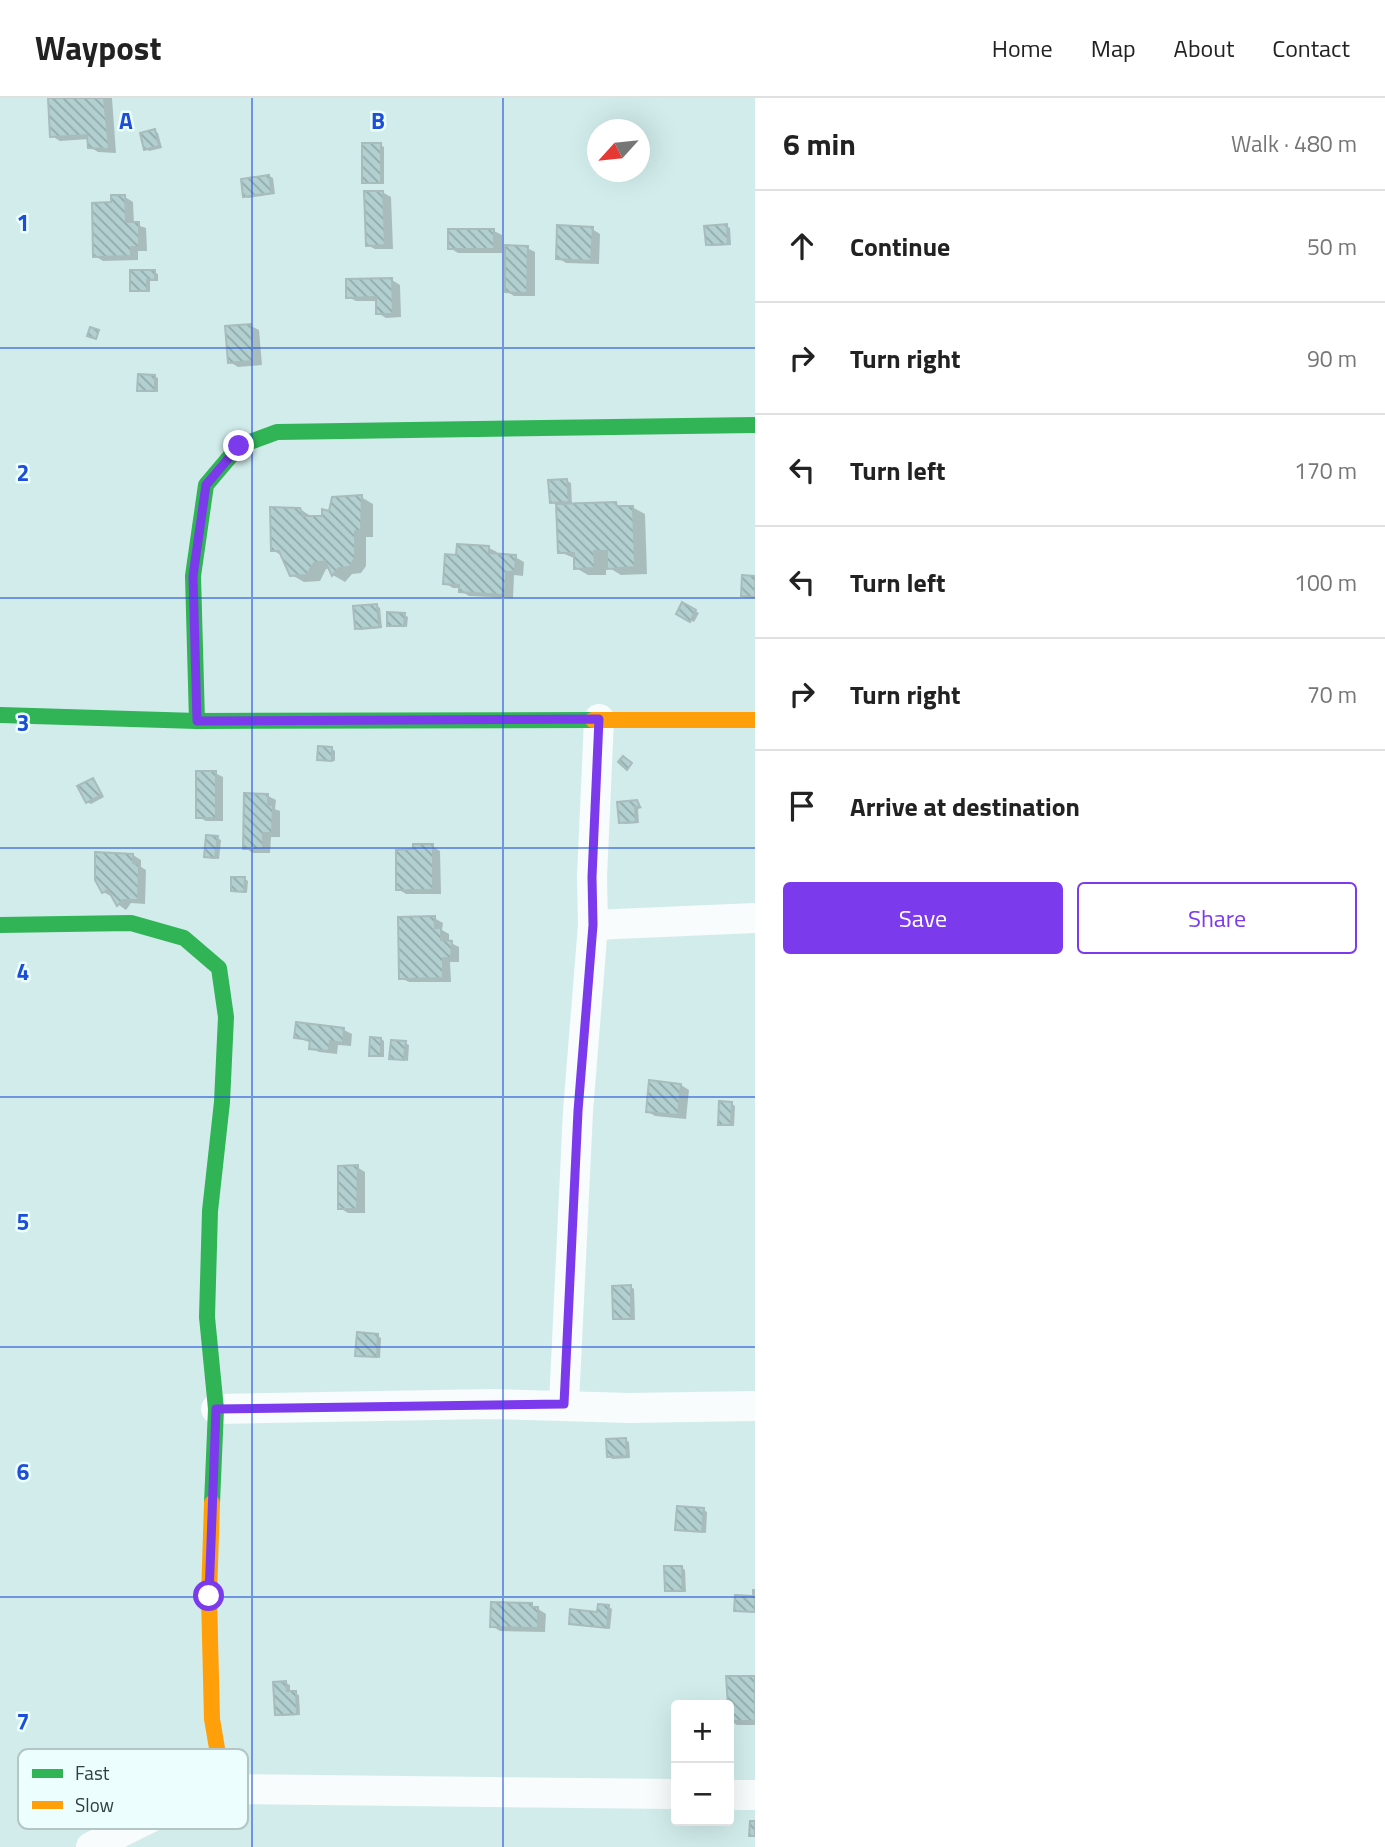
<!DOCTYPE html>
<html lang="en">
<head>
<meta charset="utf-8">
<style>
  body { margin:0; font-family:"Titillium Web",sans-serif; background:#f2f2f2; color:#222 }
  .controls { position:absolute; right:21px; bottom:21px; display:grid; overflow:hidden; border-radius:7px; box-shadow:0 7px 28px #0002 }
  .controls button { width:63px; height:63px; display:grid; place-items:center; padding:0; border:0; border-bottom:2px solid #e0e0e0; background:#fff; color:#222; font:35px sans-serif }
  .compass { position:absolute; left:587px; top:21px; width:63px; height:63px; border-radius:50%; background:#fff; box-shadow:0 7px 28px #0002; rotate:243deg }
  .stop { position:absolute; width:21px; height:21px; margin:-16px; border:5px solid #7c3aed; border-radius:50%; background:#fff }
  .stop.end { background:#7c3aed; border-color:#fff; box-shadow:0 2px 7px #0008 }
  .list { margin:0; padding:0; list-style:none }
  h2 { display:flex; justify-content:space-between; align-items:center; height:91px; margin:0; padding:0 28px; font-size:30px }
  h2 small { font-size:23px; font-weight:400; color:#767676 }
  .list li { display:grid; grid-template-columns:46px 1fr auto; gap:21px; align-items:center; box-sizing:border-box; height:112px; padding:0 28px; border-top:2px solid #e0e0e0 }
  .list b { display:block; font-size:26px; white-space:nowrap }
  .list em { font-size:23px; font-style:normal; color:#767676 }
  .actions { display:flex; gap:14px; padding:21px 28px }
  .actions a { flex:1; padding:16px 0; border:2px solid #7c3aed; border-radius:7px; text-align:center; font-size:24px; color:#7c3aed }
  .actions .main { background:#7c3aed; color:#fff }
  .icon { flex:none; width:38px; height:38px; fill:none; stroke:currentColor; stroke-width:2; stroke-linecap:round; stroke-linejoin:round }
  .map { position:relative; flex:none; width:755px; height:1749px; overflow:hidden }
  header { display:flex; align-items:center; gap:42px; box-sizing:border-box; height:98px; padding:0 35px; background:#fff; border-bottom:2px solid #e0e0e0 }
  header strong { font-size:33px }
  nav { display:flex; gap:38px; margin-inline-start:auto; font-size:24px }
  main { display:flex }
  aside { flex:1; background:#fff }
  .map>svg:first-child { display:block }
</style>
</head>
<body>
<header>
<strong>Waypost</strong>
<nav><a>Home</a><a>Map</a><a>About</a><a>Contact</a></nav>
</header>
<main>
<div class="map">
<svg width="755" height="1749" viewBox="0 0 755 1749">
  <defs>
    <pattern id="building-back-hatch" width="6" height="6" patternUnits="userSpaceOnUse" patternTransform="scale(1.75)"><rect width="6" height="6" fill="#b2d0d0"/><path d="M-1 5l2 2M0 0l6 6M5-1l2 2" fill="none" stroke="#91aaaa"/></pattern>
  </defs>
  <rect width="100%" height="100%" fill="#d2ecec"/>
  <g fill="#0003">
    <path d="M49 0H112L116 55 98 54 90 49 89 41 60 43 52 38Z"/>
    <path d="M155 33 158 35 162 50 149 53 146 51Z"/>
    <path d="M380 47 384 49V86H367L364 84Z"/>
    <path d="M269 78 273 80 275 96 248 100 245 98Z"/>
    <path d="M382 94 391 99 393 151H375L367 147Z"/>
    <path d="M125 99 133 104 134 126 146 130 147 153H138V162L103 163 95 158 113 106Z"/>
    <path d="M726 128 730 130 731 147 711 148 707 146Z"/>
    <path d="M592 131 600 136 599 166 566 165 558 160Z"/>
    <path d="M494 133 502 137V155H458L450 150Z"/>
    <path d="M527 150 535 154V198H514L506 193Z"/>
    <path d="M154 174 158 176V183H150V194L132 192Z"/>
    <path d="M392 182 400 187 401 219 386 220 378 215 377 203H356L348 199Z"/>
    <path d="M251 228 259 232 262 267 238 269 230 264Z"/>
    <path d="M154 278 158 280V294L139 292Z"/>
    <path d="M567 383 571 385 572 407 616 406 622 410 632 409 645 416 647 476 621 477 606 468V477H588L576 470V461L560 454 558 406 551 404Z"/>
    <path d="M361 399 373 406V439H366V468L361 475 352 476 345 484 333 477 330 470 326 471 320 483 304 484 292 477 283 458 272 452 300 411 312 419 324 420Z"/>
    <path d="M489 450 497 454V458L515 459 524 464 523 478 514 477 513 500 469 498 461 493V490H453L445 485 458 459Z"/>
    <path d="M683 506 699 515 694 524 678 516Z"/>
    <path d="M377 508 380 510 382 530 360 532 356 530Z"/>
    <path d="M404 517 408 519 407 529 389 527Z"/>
    <path d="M332 651 335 653V663L319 661Z"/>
    <path d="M215 675 223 679V723H206L198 719Z"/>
    <path d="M93 682 96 684 104 699 91 706 87 704Z"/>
    <path d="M268 698 276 702 275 711 280 713V739H271L270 755H253L245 750Z"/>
    <path d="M636 704 642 710 638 711 639 725 624 726 621 724Z"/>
    <path d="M217 740 221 742 219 761 209 760 205 758Z"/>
    <path d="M432 748 440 753 441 796H406L398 791 415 753Z"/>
    <path d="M133 757 141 762V769L146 772 145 806 131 805 126 812 119 807 113 797 111 798 103 794Z"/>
    <path d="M245 781 248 783 247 795 232 792Z"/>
    <path d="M434 820 443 825 442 832 449 836V844L459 849V864H450L451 884H409L401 880Z"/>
    <path d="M344 932 352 936 351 948 338 947 337 956 319 954 311 950V945L296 939Z"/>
    <path d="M381 941 384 943V959H374L371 957Z"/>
    <path d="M405 945 409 947 408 963 391 960Z"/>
    <path d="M681 987 689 992 686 1021 655 1018 647 1013Z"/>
    <path d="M732 1006 735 1008 734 1028H723L720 1026Z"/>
    <path d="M357 1069 365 1074V1115H348L340 1110Z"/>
    <path d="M631 1189 634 1191 635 1222H618L615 1220Z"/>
    <path d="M378 1238 381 1240 380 1260 357 1257Z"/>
    <path d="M625 1342 629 1344 630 1360 612 1361 609 1358Z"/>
    <path d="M704 1412 707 1414 706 1435 677 1431Z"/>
    <path d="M682 1470 685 1472 686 1494 667 1492Z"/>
    <path d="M532 1507 546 1516 545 1534 500 1533 492 1528Z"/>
    <path d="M609 1509 612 1511 610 1531 571 1525 599 1516Z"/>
    <path d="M728 1580H755V1627H737L729 1622Z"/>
    <path d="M286 1585 290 1587V1595L299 1597 300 1617 280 1618 277 1616Z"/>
  </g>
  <g fill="url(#building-back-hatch)" stroke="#a8bcbc" stroke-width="2">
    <path d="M48 0H104L109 51 88 50 87 37 50 39Z"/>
    <path d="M155 31 159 48 144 52 140 35Z"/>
    <rect x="362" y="45" width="19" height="40"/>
    <path d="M269 77 272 95 243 99 241 81Z"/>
    <path d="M364 93H383L385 147 366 148Z"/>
    <path d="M111 97H125L126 124H139V149H131V158L93 159 92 105 111 104Z"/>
    <path d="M727 126 728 146 706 147 704 128Z"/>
    <path d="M557 127 593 129 591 163 556 161Z"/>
    <rect x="448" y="131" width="46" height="20"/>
    <path d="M505 147 528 148 527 195 505 194Z"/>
    <path d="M130 172H155V182H147V193H130Z"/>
    <path d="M392 180 393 216H376V199L346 200V181Z"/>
    <path d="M251 226 254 263 228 265 225 228Z"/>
    <path d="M90 229 99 232 96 241 87 238Z"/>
    <path d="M138 276 155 277V293H137Z"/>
    <path d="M567 381 569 404 550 405 548 382Z"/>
    <path d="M362 397 361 433H355V460L349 469 339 470 332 478 325 463 314 465 307 477 290 478 279 453H271L270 409 300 410 303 418H322V411L329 413 332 399Z"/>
    <path d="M616 404 617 408H633L635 469 607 471V453H594L595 470 574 471V455H558L556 406Z"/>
    <path d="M457 446 489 448V455L516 457 515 474H506L505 497 459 494V487L443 486 445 456 456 457Z"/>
    <path d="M742 477 755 478V499L741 498Z"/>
    <path d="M682 504 696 512 690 524 676 516Z"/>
    <path d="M377 506 379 529 355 531 353 508Z"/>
    <path d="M387 514 405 515 404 528H387Z"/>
    <path d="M318 648 332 649V663L317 662Z"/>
    <path d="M623 658 632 665 627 672 618 664Z"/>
    <rect x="196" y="673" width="20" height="47"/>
    <path d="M93 680 102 697 86 705 77 688Z"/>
    <path d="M244 695 268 696V707H273L272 735H263V751H243Z"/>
    <path d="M637 702 640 709H635L636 724 619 725 617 704Z"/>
    <path d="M206 737 218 738 215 760 204 759Z"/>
    <path d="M413 746H433V792H396V752L413 751Z"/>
    <path d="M95 754 133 756V765L139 766 138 802H123L117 808 108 792 102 795 95 782Z"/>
    <path d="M231 779H245L244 794 231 793Z"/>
    <path d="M435 818V830H441V842L452 843 451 860H443V880L399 881 398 819Z"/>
    <path d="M296 924 344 930 343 945 330 943 329 953 309 951 310 942 294 940Z"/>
    <path d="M370 939 381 940V958H369Z"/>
    <path d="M391 942 406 943 404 962 389 961Z"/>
    <path d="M649 982 681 986 678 1017 646 1014Z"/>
    <path d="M719 1003 732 1004 731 1027H718Z"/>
    <path d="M358 1067 357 1111H338V1068Z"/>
    <path d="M631 1187V1221H613L612 1188Z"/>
    <path d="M357 1234 378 1236 377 1259 355 1258Z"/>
    <path d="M626 1340 627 1358 607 1359 606 1341Z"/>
    <path d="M677 1408 704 1410 702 1434 675 1432Z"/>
    <path d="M664 1468H682L683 1493H665Z"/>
    <path d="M753 1492H755V1514L734 1513 735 1497 753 1498Z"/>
    <path d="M491 1504 532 1505V1509H538V1530L490 1529Z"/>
    <path d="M598 1506 609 1507 607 1530 569 1526 570 1511 597 1514Z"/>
    <path d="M726 1578H755V1623H729Z"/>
    <path d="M286 1583 287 1593H296L297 1616 275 1617 273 1584Z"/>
    <path d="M750 1723H755V1738H749Z"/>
  </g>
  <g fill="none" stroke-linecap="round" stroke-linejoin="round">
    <g stroke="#f8fcfc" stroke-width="30">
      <path d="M593 827 755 820"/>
      <path d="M564 1306 578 1013 593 827 592 779 599 621"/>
      <path d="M216 1311 493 1306 630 1310 755 1308"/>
      <path d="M729 1697H755"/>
      <path d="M91 1749 192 1699 224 1691 676 1696"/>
    </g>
    <g stroke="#30b455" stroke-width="16">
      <path d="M0 617 197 623 593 622"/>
      <path d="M197 623 193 478 206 387 239 348 277 334 755 327"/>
      <path d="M0 827 131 825 184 840 219 870 226 919 222 1004 210 1113 207 1219 216 1311 212 1405"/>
    </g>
    <g stroke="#ff9f0a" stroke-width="16">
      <path d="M593 622H755"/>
      <path d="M212 1405 209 1498 212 1621 224 1691"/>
    </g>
  </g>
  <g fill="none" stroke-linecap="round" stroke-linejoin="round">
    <path stroke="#7c3aed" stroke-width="9" d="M209 1498 216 1311 564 1306 578 1013 593 827 592 779 599 621 197 623 193 478 206 387 239 348"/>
  </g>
  <path fill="none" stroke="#1d4ed8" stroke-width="2" stroke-opacity="0.55" d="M252 0V1749M503 0V1749M0 250H755M0 500H755M0 750H755M0 999H755M0 1249H755M0 1499H755"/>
  <rect x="18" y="1651" width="230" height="80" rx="10" fill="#ecfefe" stroke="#b3c5c5" stroke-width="2"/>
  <rect x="32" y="1671" width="31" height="9" fill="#30b455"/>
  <rect x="32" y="1703" width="31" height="8" fill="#ff9f0a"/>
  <g font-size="19" fill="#2e4141">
    <text x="75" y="1682">Fast</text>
    <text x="75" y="1714">Slow</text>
  </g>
  <g font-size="23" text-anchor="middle" font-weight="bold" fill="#1d4ed8" stroke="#ecfefe" stroke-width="5" stroke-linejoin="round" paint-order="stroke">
    <text x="126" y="31">A</text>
    <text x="378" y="31">B</text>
    <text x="23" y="133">1</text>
    <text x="23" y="383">2</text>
    <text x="23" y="633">3</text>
    <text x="23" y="882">4</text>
    <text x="23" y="1132">5</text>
    <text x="23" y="1382">6</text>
    <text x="23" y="1632">7</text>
  </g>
</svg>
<div class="controls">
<button>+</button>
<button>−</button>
</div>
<svg class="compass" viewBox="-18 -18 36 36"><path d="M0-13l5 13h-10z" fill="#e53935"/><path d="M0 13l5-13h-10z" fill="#767676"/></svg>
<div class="stop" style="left:209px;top:1498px"></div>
<div class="stop end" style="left:239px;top:348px"></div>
</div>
<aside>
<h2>6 min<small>Walk · 480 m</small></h2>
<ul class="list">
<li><svg class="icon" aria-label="ahead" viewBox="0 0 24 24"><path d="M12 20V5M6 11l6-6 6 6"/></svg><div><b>Continue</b></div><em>50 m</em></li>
<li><svg class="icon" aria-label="right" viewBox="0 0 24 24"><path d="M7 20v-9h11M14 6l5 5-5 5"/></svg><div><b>Turn right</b></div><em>90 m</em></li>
<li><svg class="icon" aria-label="left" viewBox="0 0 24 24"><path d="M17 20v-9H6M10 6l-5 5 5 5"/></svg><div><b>Turn left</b></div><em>170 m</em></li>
<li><svg class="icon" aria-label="left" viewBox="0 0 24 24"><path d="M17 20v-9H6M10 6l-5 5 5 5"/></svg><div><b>Turn left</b></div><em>100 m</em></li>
<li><svg class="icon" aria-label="right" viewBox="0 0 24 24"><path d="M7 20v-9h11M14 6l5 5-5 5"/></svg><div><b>Turn right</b></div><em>70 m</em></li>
<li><svg class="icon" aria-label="arrive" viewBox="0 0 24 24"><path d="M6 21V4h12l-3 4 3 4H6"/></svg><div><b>Arrive at destination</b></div></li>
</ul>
<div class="actions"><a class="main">Save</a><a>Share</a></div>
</aside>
</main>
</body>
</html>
